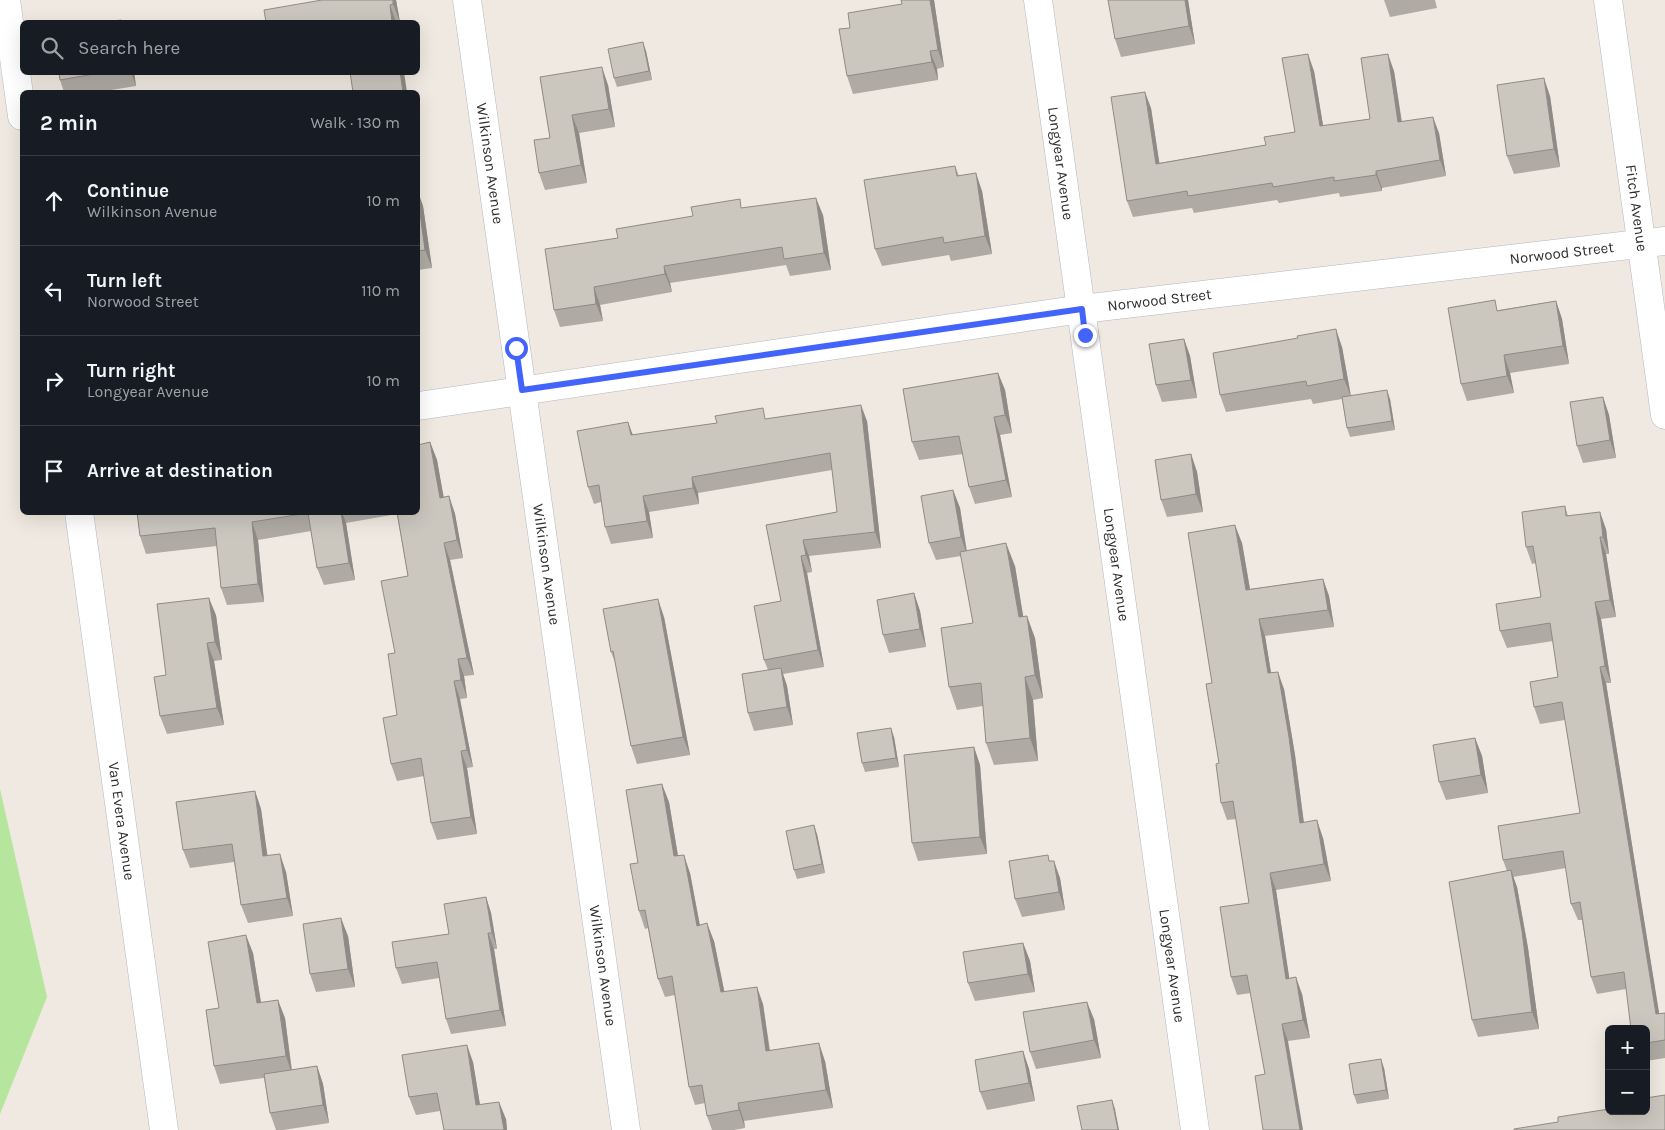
<!DOCTYPE html>
<html lang="en">
<head>
<meta charset="utf-8">
<style>
  body { margin:0; font-family:Karla,sans-serif; background:#242831; color:#f1f3f6 }
  .controls { position:absolute; right:15px; bottom:15px; display:grid; overflow:hidden; border-radius:8px; box-shadow:0 5px 20px #0002 }
  .controls button { width:45px; height:45px; display:grid; place-items:center; padding:0; border:0; border-bottom:1px solid #363941; background:#171b24; color:#f1f3f6; font:25px sans-serif }
  .stop { position:absolute; width:15px; height:15px; margin:-11px; border:4px solid #4264fb; border-radius:50%; background:#fff }
  .stop.end { background:#4264fb; border-color:#fff; box-shadow:0 1px 5px #0008 }
  .list { margin:0; padding:0; list-style:none }
  h2 { display:flex; justify-content:space-between; align-items:center; height:65px; margin:0; padding:0 20px; font-size:21px }
  h2 small { font-size:16px; font-weight:400; color:#9ea1a6 }
  .list li { display:grid; grid-template-columns:32px 1fr auto; gap:15px; align-items:center; box-sizing:border-box; height:90px; padding:0 20px; border-top:1px solid #363941 }
  .list b { display:block; font-size:19px; white-space:nowrap }
  .list p { margin:0; font-size:16px; white-space:nowrap; color:#9ea1a6 }
  .list em { font-size:16px; font-style:normal; color:#9ea1a6 }
  .icon { flex:none; width:28px; height:28px; fill:none; stroke:currentColor; stroke-width:2; stroke-linecap:round; stroke-linejoin:round }
  .map { position:relative; flex:none; width:1665px; height:1130px; overflow:hidden }
  .search { position:absolute; background:#171b24; box-shadow:0 5px 20px #0002; left:20px; top:20px; width:400px; height:55px; display:flex; align-items:center; gap:12px; box-sizing:border-box; padding:0 18px; border-radius:8px; color:#9ea1a6; font-size:19px }
  .panel { position:absolute; background:#171b24; box-shadow:0 5px 20px #0002; left:20px; top:90px; width:400px; height:425px; border-radius:8px }
  .map>svg:first-child { display:block }
</style>
</head>
<body>
<div class="map">
<svg width="1665" height="1130" viewBox="0 0 1665 1130">
  <rect width="100%" height="100%" fill="#efe9e1"/>
  <path fill="#b6e59e" d="M0 789 47 997 0 1114Z"/>
  <g fill="none" stroke-linecap="round" stroke-linejoin="round">
    <defs>
      <g id="minor">
        <path d="M6 0 22 116"/>
        <path id="s1" d="M467 0 626 1130"/>
        <path id="s2" d="M1038 0 1195 1130"/>
        <path id="s3" d="M1608 0 1665 415"/>
        <path id="s4" d="M418 406 1082 309 1665 241"/>
        <path id="s5" d="M79 512 164 1130"/>
      </g>
    </defs>
    <use href="#minor" stroke="#b4b7c1" stroke-width="29"/>
    <use href="#minor" stroke="#fff" stroke-width="28"/>
  </g>
  <g fill="#afaba4">
    <path d="M396 0 400 22H266Z"/>
    <path d="M934 0 944 67 937 69 938 80 853 94 847 76 850 28 902 4Z"/>
    <path d="M1188 0 1195 44 1121 57 1115 39Z"/>
    <path d="M1384 0H1435L1437 8 1390 17Z"/>
    <path d="M646 51 652 80 617 87 614 78Z"/>
    <path d="M1314 71 1323 126 1370 119 1394 71 1402 122 1439 133 1446 176 1382 188V191L1340 197 1339 193 1279 203 1277 200 1194 213 1192 208 1133 217 1127 201 1151 108 1159 163 1266 145 1295 132Z"/>
    <path d="M59 72H134L136 86 99 92H64L60 80Z"/>
    <path d="M540 77 608 85 615 127 579 133 587 183 545 190 539 173 550 138Z"/>
    <path d="M1550 96 1560 167 1514 174 1507 156Z"/>
    <path d="M955 166 959 176 982 191 992 254 951 261 949 255 882 266 875 249Z"/>
    <path d="M418 192 423 206 432 268 418 270Z"/>
    <path d="M743 208 823 215 831 270 790 276 786 265 670 283 672 292 600 305 603 321 560 327 554 310 618 238Z"/>
    <path d="M1556 301 1562 319 1569 364 1510 373 1514 393 1467 401 1461 384 1499 310Z"/>
    <path d="M1184 339 1190 356 1197 398 1162 402 1156 385Z"/>
    <path d="M1342 347 1351 396 1390 399 1395 430 1350 437 1347 428 1342 399 1313 404 1311 399 1226 412 1220 395Z"/>
    <path d="M998 373 1005 390 1012 433 1000 435 1012 497 975 504 969 487 963 454 919 460 912 442Z"/>
    <path d="M1603 397 1609 415 1616 458 1583 463 1577 446Z"/>
    <path d="M767 419 867 421 881 548 809 556 812 572 807 573 824 667 783 674 787 686 793 725 754 731 748 713 768 670 764 660 781 601 766 525 837 512 832 470 698 493 699 504 649 512 653 538 611 544 605 527 601 502 594 504 588 487 633 435Z"/>
    <path d="M430 442 437 460 443 497 449 496 455 514 463 558 450 560 474 675 464 676 467 698 460 699 473 767 467 768 477 834 437 840 431 823 424 776 397 781 391 764 397 715 395 653 408 576 397 514 346 523 355 580 324 585 317 568 311 531 258 540 264 602 227 605 221 588 217 546 146 554 140 536 137 512H418Z"/>
    <path d="M1191 454 1197 472 1203 512 1167 517 1161 500Z"/>
    <path d="M953 490 960 508 967 551 1015 566 1023 616 1035 638 1043 698 1033 700 1038 761 994 765 986 743 983 706 957 710 949 687 973 623 961 556 936 560 929 543Z"/>
    <path d="M1565 506 1568 516 1606 529 1609 554H1606L1616 617 1601 619 1611 683H1606L1659 1014 1665 1013V1058L1646 1061V1029L1626 989 1597 994 1591 977 1582 920H1578L1571 904 1566 868 1513 877 1517 887 1528 948 1539 1029 1478 1037 1472 1020 1507 871 1503 860 1580 813 1565 720 1540 724 1534 707 1558 677 1553 641 1507 648 1500 631 1541 597 1536 563 1532 564 1526 547Z"/>
    <path d="M1242 543 1250 589 1323 579 1329 596 1334 627 1265 636 1271 673 1284 689 1295 755 1304 822 1323 838 1331 881 1276 890 1289 978 1302 994 1310 1038 1288 1041 1265 1074 1251 993 1237 995 1231 977 1249 903 1236 819 1227 820 1221 803 1219 763 1212 683Z"/>
    <path d="M914 593 920 611 926 647 889 653 883 635Z"/>
    <path d="M216 615 222 660 214 661 224 725 167 734 160 716 166 675Z"/>
    <path d="M664 617 690 755 637 764 631 746 615 662 611 652Z"/>
    <path d="M894 737 899 767 865 772 862 763Z"/>
    <path d="M1475 738 1482 756 1488 793 1446 800 1439 782Z"/>
    <path d="M974 747 980 765 987 854 918 861 912 843Z"/>
    <path d="M255 791 261 809 267 856 286 872 293 916 248 923 241 905 234 862 190 868 183 850Z"/>
    <path d="M669 802 678 856 690 873 700 925 714 941 724 991 763 1004 770 1050 825 1061 833 1108 744 1121 745 1128 734 1130H712L707 1116 705 1103 695 1105 689 1087 675 995 665 997 658 979 648 928 645 929 639 911 638 863Z"/>
    <path d="M817 834 825 873 797 879 794 870Z"/>
    <path d="M1050 861 1060 878 1065 910 1022 917 1015 899Z"/>
    <path d="M486 897 491 913 497 949H494L506 1026 451 1034 446 1019 439 978 402 984 396 968 449 934Z"/>
    <path d="M348 936 355 987 316 992 310 974Z"/>
    <path d="M1023 943 1030 961 1035 992 975 1001 968 983Z"/>
    <path d="M253 953 261 1003 285 1018 292 1070 317 1066 323 1084 329 1123 283 1130H276L270 1113 264 1078 220 1084 214 1066 219 1008Z"/>
    <path d="M1094 1019 1101 1058 1036 1069 1030 1052Z"/>
    <path d="M1023 1051 1029 1069 1035 1101 987 1110 980 1092Z"/>
    <path d="M473 1062 480 1105 506 1119 507 1130H444L440 1111 416 1115 409 1097Z"/>
    <path d="M1384 1068 1389 1099 1357 1104 1354 1095Z"/>
  </g>
  <g fill="#8e8b86">
    <path d="M393 0H396L400 22 393 4Z"/>
    <path d="M930 0H934L944 67 938 50Z"/>
    <path d="M1185 0H1188L1195 44 1189 26Z"/>
    <path d="M390 5 396 22H392Z"/>
    <path d="M643 42 646 51 652 80 649 71Z"/>
    <path d="M930 51 937 69 938 80 932 62Z"/>
    <path d="M1308 54 1314 71 1326 143 1320 126Z"/>
    <path d="M1388 54 1394 71 1404 139 1398 122Z"/>
    <path d="M602 67 608 85 615 127 609 109Z"/>
    <path d="M131 72H134L136 86Z"/>
    <path d="M400 72H404L407 92H403Z"/>
    <path d="M1544 78 1550 96 1560 167 1554 149Z"/>
    <path d="M1145 92 1151 108 1162 180 1156 164Z"/>
    <path d="M572 115 579 133 587 183 581 165Z"/>
    <path d="M1433 117 1439 133 1446 176 1440 160Z"/>
    <path d="M1376 171 1382 188V191L1376 175Z"/>
    <path d="M976 173 982 191 992 254 985 236Z"/>
    <path d="M418 192 423 206 432 268 425 250 418 198Z"/>
    <path d="M816 198 823 215 831 270 824 253Z"/>
    <path d="M664 266 670 283 672 292 665 274Z"/>
    <path d="M594 287 600 305 603 321 596 304Z"/>
    <path d="M1556 301 1562 319 1569 364 1563 346Z"/>
    <path d="M1336 329 1342 347 1351 397 1344 379Z"/>
    <path d="M1184 339 1190 356 1197 398 1191 380Z"/>
    <path d="M1504 355 1510 373 1514 393 1507 376Z"/>
    <path d="M998 373 1005 390 1012 433 1005 415Z"/>
    <path d="M1387 390 1390 399 1395 430 1392 421Z"/>
    <path d="M1603 397 1609 415 1616 458 1610 440Z"/>
    <path d="M861 405 867 421 881 548 875 532Z"/>
    <path d="M994 417 1000 435 1012 497 1006 480Z"/>
    <path d="M628 422 634 438 631 435Z"/>
    <path d="M430 442 437 460 447 515 440 498Z"/>
    <path d="M1191 454 1197 472 1203 512 1196 494Z"/>
    <path d="M692 477 698 493 699 504 693 488Z"/>
    <path d="M953 490 960 508 967 555 961 537Z"/>
    <path d="M449 496 455 514 463 558 457 540Z"/>
    <path d="M643 496 649 512 653 538 647 521Z"/>
    <path d="M341 512H342L346 523 355 580 349 563Z"/>
    <path d="M1600 512 1606 529 1609 554 1603 537Z"/>
    <path d="M252 522 258 540 264 602 258 584Z"/>
    <path d="M1235 525 1242 543 1253 607 1246 590Z"/>
    <path d="M1600 537 1606 554 1616 617 1610 600Z"/>
    <path d="M803 540 809 556 812 572 806 555Z"/>
    <path d="M444 543 450 560 474 675 467 658Z"/>
    <path d="M1006 543 1015 566 1027 640 1019 617Z"/>
    <path d="M801 556 807 573 824 667 818 650Z"/>
    <path d="M1323 579 1329 596 1334 627 1328 610Z"/>
    <path d="M914 593 920 611 926 647 920 629Z"/>
    <path d="M209 598 216 615 222 660 215 642Z"/>
    <path d="M658 599 664 617 690 755 683 737Z"/>
    <path d="M1595 602 1601 619 1611 683 1605 666Z"/>
    <path d="M1027 616 1035 638 1043 698 1035 675Z"/>
    <path d="M1259 619 1265 636 1274 691 1268 673Z"/>
    <path d="M207 643 214 661 224 725 217 708Z"/>
    <path d="M458 659 464 676 467 698 461 680Z"/>
    <path d="M1600 667 1606 683 1662 1031 1656 1014Z"/>
    <path d="M781 668 787 686 793 725 787 707Z"/>
    <path d="M1278 672 1284 689 1295 755 1306 841 1300 823Z"/>
    <path d="M1025 677 1033 700 1038 761 1030 738Z"/>
    <path d="M454 681 460 699 473 767 467 750Z"/>
    <path d="M891 728 894 737 899 767 896 758Z"/>
    <path d="M1475 738 1482 756 1488 793 1481 775Z"/>
    <path d="M974 747 980 765 987 854 980 837Z"/>
    <path d="M461 751 467 768 477 834 471 817Z"/>
    <path d="M662 784 669 802 681 874 674 856Z"/>
    <path d="M255 791 261 809 270 874 263 856Z"/>
    <path d="M1317 820 1323 838 1331 881 1324 864Z"/>
    <path d="M814 825 817 834 825 873 822 864Z"/>
    <path d="M280 854 286 872 293 916 287 898Z"/>
    <path d="M684 855 690 873 703 943 697 926Z"/>
    <path d="M1054 861 1060 878 1065 910 1059 892Z"/>
    <path d="M1511 870 1517 887 1528 948 1539 1029 1532 1012Z"/>
    <path d="M1270 873 1276 890 1292 996 1286 979Z"/>
    <path d="M486 897 491 913 497 949 492 933Z"/>
    <path d="M341 918 348 936 355 987 348 969Z"/>
    <path d="M707 923 714 941 728 1009 721 992Z"/>
    <path d="M488 933 494 949 506 1026 500 1010Z"/>
    <path d="M246 935 253 953 264 1021 257 1003Z"/>
    <path d="M1023 943 1030 961 1035 992 1028 974Z"/>
    <path d="M1296 977 1302 994 1310 1038 1303 1020Z"/>
    <path d="M757 987 763 1004 772 1069 766 1051Z"/>
    <path d="M278 1000 285 1018 292 1074 286 1056Z"/>
    <path d="M1087 1002 1094 1019 1101 1058 1094 1040Z"/>
    <path d="M1282 1024 1288 1041 1303 1130H1300Z"/>
    <path d="M819 1043 825 1061 833 1108 826 1090Z"/>
    <path d="M467 1045 473 1062 483 1123 476 1105Z"/>
    <path d="M1023 1051 1029 1069 1035 1101 1029 1083Z"/>
    <path d="M1381 1059 1384 1068 1389 1099 1386 1090Z"/>
    <path d="M317 1066 323 1084 329 1123 323 1105Z"/>
    <path d="M1112 1100 1115 1109 1119 1130H1118Z"/>
    <path d="M499 1102 506 1119 507 1130H504Z"/>
    <path d="M738 1103 744 1121 745 1128 739 1110Z"/>
  </g>
  <g fill="#cbc7bf" stroke="#8e8b86">
    <path d="M322 0H393V4L390 5 392 22H266L264 10Z"/>
    <path d="M901 0H930L938 50 930 51 932 62 847 76 839 29 850 28 848 13 902 4Z"/>
    <path d="M1108 0H1185L1189 26 1115 39Z"/>
    <path d="M121 20 122 22H107Z"/>
    <path d="M643 42 649 71 614 78 608 49Z"/>
    <path d="M1308 54 1320 126 1370 119 1361 58 1388 54 1398 122 1433 117 1440 160 1376 171V175L1334 181V177L1273 187 1272 183 1188 196 1187 191 1127 201 1111 97 1145 92 1156 164 1266 145 1264 137 1295 132 1282 58Z"/>
    <path d="M602 67 609 109 572 115 581 165 539 173 534 140 550 138 540 77Z"/>
    <path d="M59 72H105L60 80Z"/>
    <path d="M350 72H400L403 92H353Z"/>
    <path d="M1544 78 1554 149 1507 156 1497 85Z"/>
    <path d="M955 166 957 176 976 173 985 236 944 243 943 237 875 249 864 180Z"/>
    <path d="M418 198 425 250 418 251Z"/>
    <path d="M816 198 824 253 784 259 782 247 664 266 665 274 594 287 596 304 554 310 545 249 618 238 616 229 693 216 691 207 740 199 741 208Z"/>
    <path d="M1495 300 1497 311 1556 301 1563 346 1504 355 1507 376 1461 384 1448 308Z"/>
    <path d="M1336 329 1344 379 1307 386 1306 381 1220 395 1213 353 1298 338 1297 336Z"/>
    <path d="M1184 339 1191 380 1156 385 1149 344Z"/>
    <path d="M998 373 1005 415 994 417 1006 480 969 487 959 436 912 442 903 389Z"/>
    <path d="M1387 390 1392 421 1347 428 1342 397Z"/>
    <path d="M1603 397 1610 440 1577 446 1570 402Z"/>
    <path d="M861 405 875 532 803 540 806 555 801 556 818 650 764 660 754 606 781 601 766 525 837 512 830 453 692 477 693 488 643 496 647 521 605 527 599 485 588 487 577 431 628 422 631 435 717 423 715 416 763 408 765 419Z"/>
    <path d="M430 442 440 498 449 496 457 540 444 543 467 658 458 659 461 680 454 681 467 750 461 751 471 817 431 823 421 758 391 764 383 718 397 715 388 654 395 653 381 581 408 576 397 512H418V445Z"/>
    <path d="M1191 454 1196 494 1161 500 1155 460Z"/>
    <path d="M953 490 961 537 929 543 921 496Z"/>
    <path d="M1565 506 1566 516 1600 512 1603 537H1600L1610 600 1595 602 1605 666 1600 667 1656 1014 1665 1013V1040L1646 1043V1029H1631L1624 972 1591 977 1580 902 1571 904 1563 851 1503 860 1498 826 1580 813 1562 702 1534 707 1530 682 1558 677 1550 623 1500 631 1496 604 1541 597 1533 546 1526 547 1522 512Z"/>
    <path d="M137 512H341L349 563 317 568 308 513 252 522 258 584 221 588 215 528 140 536Z"/>
    <path d="M1235 525 1246 590 1323 579 1328 610 1259 619 1268 673 1278 672 1289 737 1300 823 1317 820 1324 864 1270 873 1286 979 1296 977 1303 1020 1282 1024 1300 1130H1263L1255 1076 1265 1074 1247 975 1231 977 1220 907 1249 903 1233 801 1221 803 1216 764 1219 763 1206 684 1212 683 1188 533Z"/>
    <path d="M1006 543 1019 617 1027 616 1035 675 1025 677 1030 738 986 743 981 683 949 687 941 628 973 623 960 552Z"/>
    <path d="M914 593 920 629 883 635 877 600Z"/>
    <path d="M209 598 215 642 207 643 217 708 160 716 154 677 166 675 157 604Z"/>
    <path d="M658 599 683 737 631 746 613 651 611 652 603 609Z"/>
    <path d="M781 668 787 707 748 713 742 674Z"/>
    <path d="M891 728 896 758 862 763 857 733Z"/>
    <path d="M1475 738 1481 775 1439 782 1433 745Z"/>
    <path d="M974 747 980 837 912 843 904 755Z"/>
    <path d="M662 784 674 856 684 855 697 926 707 923 721 992 757 987 766 1051 819 1043 826 1090 738 1103 739 1110 707 1116 702 1085 689 1087 672 976 658 979 645 910 639 911 630 864 638 863 626 790Z"/>
    <path d="M255 791 263 856 280 854 287 898 241 905 232 844 183 850 176 802Z"/>
    <path d="M814 825 822 864 794 870 786 831Z"/>
    <path d="M1048 855 1049 861H1054L1059 892 1015 899 1009 861Z"/>
    <path d="M1511 870 1522 931 1532 1012 1472 1020 1449 882Z"/>
    <path d="M486 897 492 933H488L500 1010 446 1019 437 962 396 968 392 942 449 934 444 904Z"/>
    <path d="M341 918 348 969 310 974 303 924Z"/>
    <path d="M246 935 257 1003 278 1000 286 1056 214 1066 206 1010 219 1008 208 942Z"/>
    <path d="M1023 943 1028 974 968 983 963 952Z"/>
    <path d="M1087 1002 1094 1040 1030 1052 1023 1012Z"/>
    <path d="M467 1045 476 1105 499 1102 504 1130H444L437 1093 409 1097 402 1055Z"/>
    <path d="M1023 1051 1029 1083 980 1092 975 1060Z"/>
    <path d="M1381 1059 1386 1090 1354 1095 1349 1064Z"/>
    <path d="M317 1066 323 1105 270 1113 264 1074Z"/>
    <path d="M1665 1095V1130H1514V1129L1558 1122V1117L1609 1109V1111H1646V1098Z"/>
    <path d="M1112 1100 1118 1130H1082L1077 1106Z"/>
  </g>
  <g fill="none" stroke-linecap="round" stroke-linejoin="round">
    <path stroke="#4264fb" stroke-width="6" d="M516 348 522 390 1082 309 1085 335"/>
  </g>
  <g text-anchor="middle" stroke-width="4" stroke-linejoin="round" paint-order="stroke">
    <g font-size="15" fill="#2e2e2e" stroke="#fff">
      <text dy="5" stroke="none"><textPath href="#s1" startOffset="165">Wilkinson Avenue</textPath></text>
      <text dy="5" stroke="none"><textPath href="#s2" startOffset="165">Longyear Avenue</textPath></text>
      <text dy="5" stroke="none"><textPath href="#s3" startOffset="210">Fitch Avenue</textPath></text>
      <text dy="5" stroke="none"><textPath href="#s4" startOffset="1154">Norwood Street</textPath></text>
      <text dy="5" stroke="none"><textPath href="#s4" startOffset="749">Norwood Street</textPath></text>
      <text dy="5" stroke="none"><textPath href="#s1" startOffset="570">Wilkinson Avenue</textPath></text>
      <text dy="5" stroke="none"><textPath href="#s2" startOffset="570">Longyear Avenue</textPath></text>
      <text dy="5" stroke="none"><textPath href="#s5" startOffset="312">Van Evera Avenue</textPath></text>
      <text dy="5" stroke="none"><textPath href="#s1" startOffset="975">Wilkinson Avenue</textPath></text>
      <text dy="5" stroke="none"><textPath href="#s2" startOffset="975">Longyear Avenue</textPath></text>
    </g>
  </g>
</svg>
<div class="controls">
<button>+</button>
<button>−</button>
</div>
<div class="stop" style="left:516px;top:348px"></div>
<div class="stop end" style="left:1085px;top:335px"></div>
<div class="search"><svg class="icon" aria-label="search" viewBox="0 0 24 24"><circle cx="10" cy="10" r="6"/><path d="M15 15l6 6"/></svg>Search here</div>
<section class="panel">
<h2>2 min<small>Walk · 130 m</small></h2>
<ul class="list">
<li><svg class="icon" aria-label="ahead" viewBox="0 0 24 24"><path d="M12 20V5M6 11l6-6 6 6"/></svg><div><b>Continue</b><p>Wilkinson Avenue</p></div><em>10 m</em></li>
<li><svg class="icon" aria-label="left" viewBox="0 0 24 24"><path d="M17 20v-9H6M10 6l-5 5 5 5"/></svg><div><b>Turn left</b><p>Norwood Street</p></div><em>110 m</em></li>
<li><svg class="icon" aria-label="right" viewBox="0 0 24 24"><path d="M7 20v-9h11M14 6l5 5-5 5"/></svg><div><b>Turn right</b><p>Longyear Avenue</p></div><em>10 m</em></li>
<li><svg class="icon" aria-label="arrive" viewBox="0 0 24 24"><path d="M6 21V4h12l-3 4 3 4H6"/></svg><div><b>Arrive at destination</b></div></li>
</ul>
</section>
</div>
</body>
</html>
